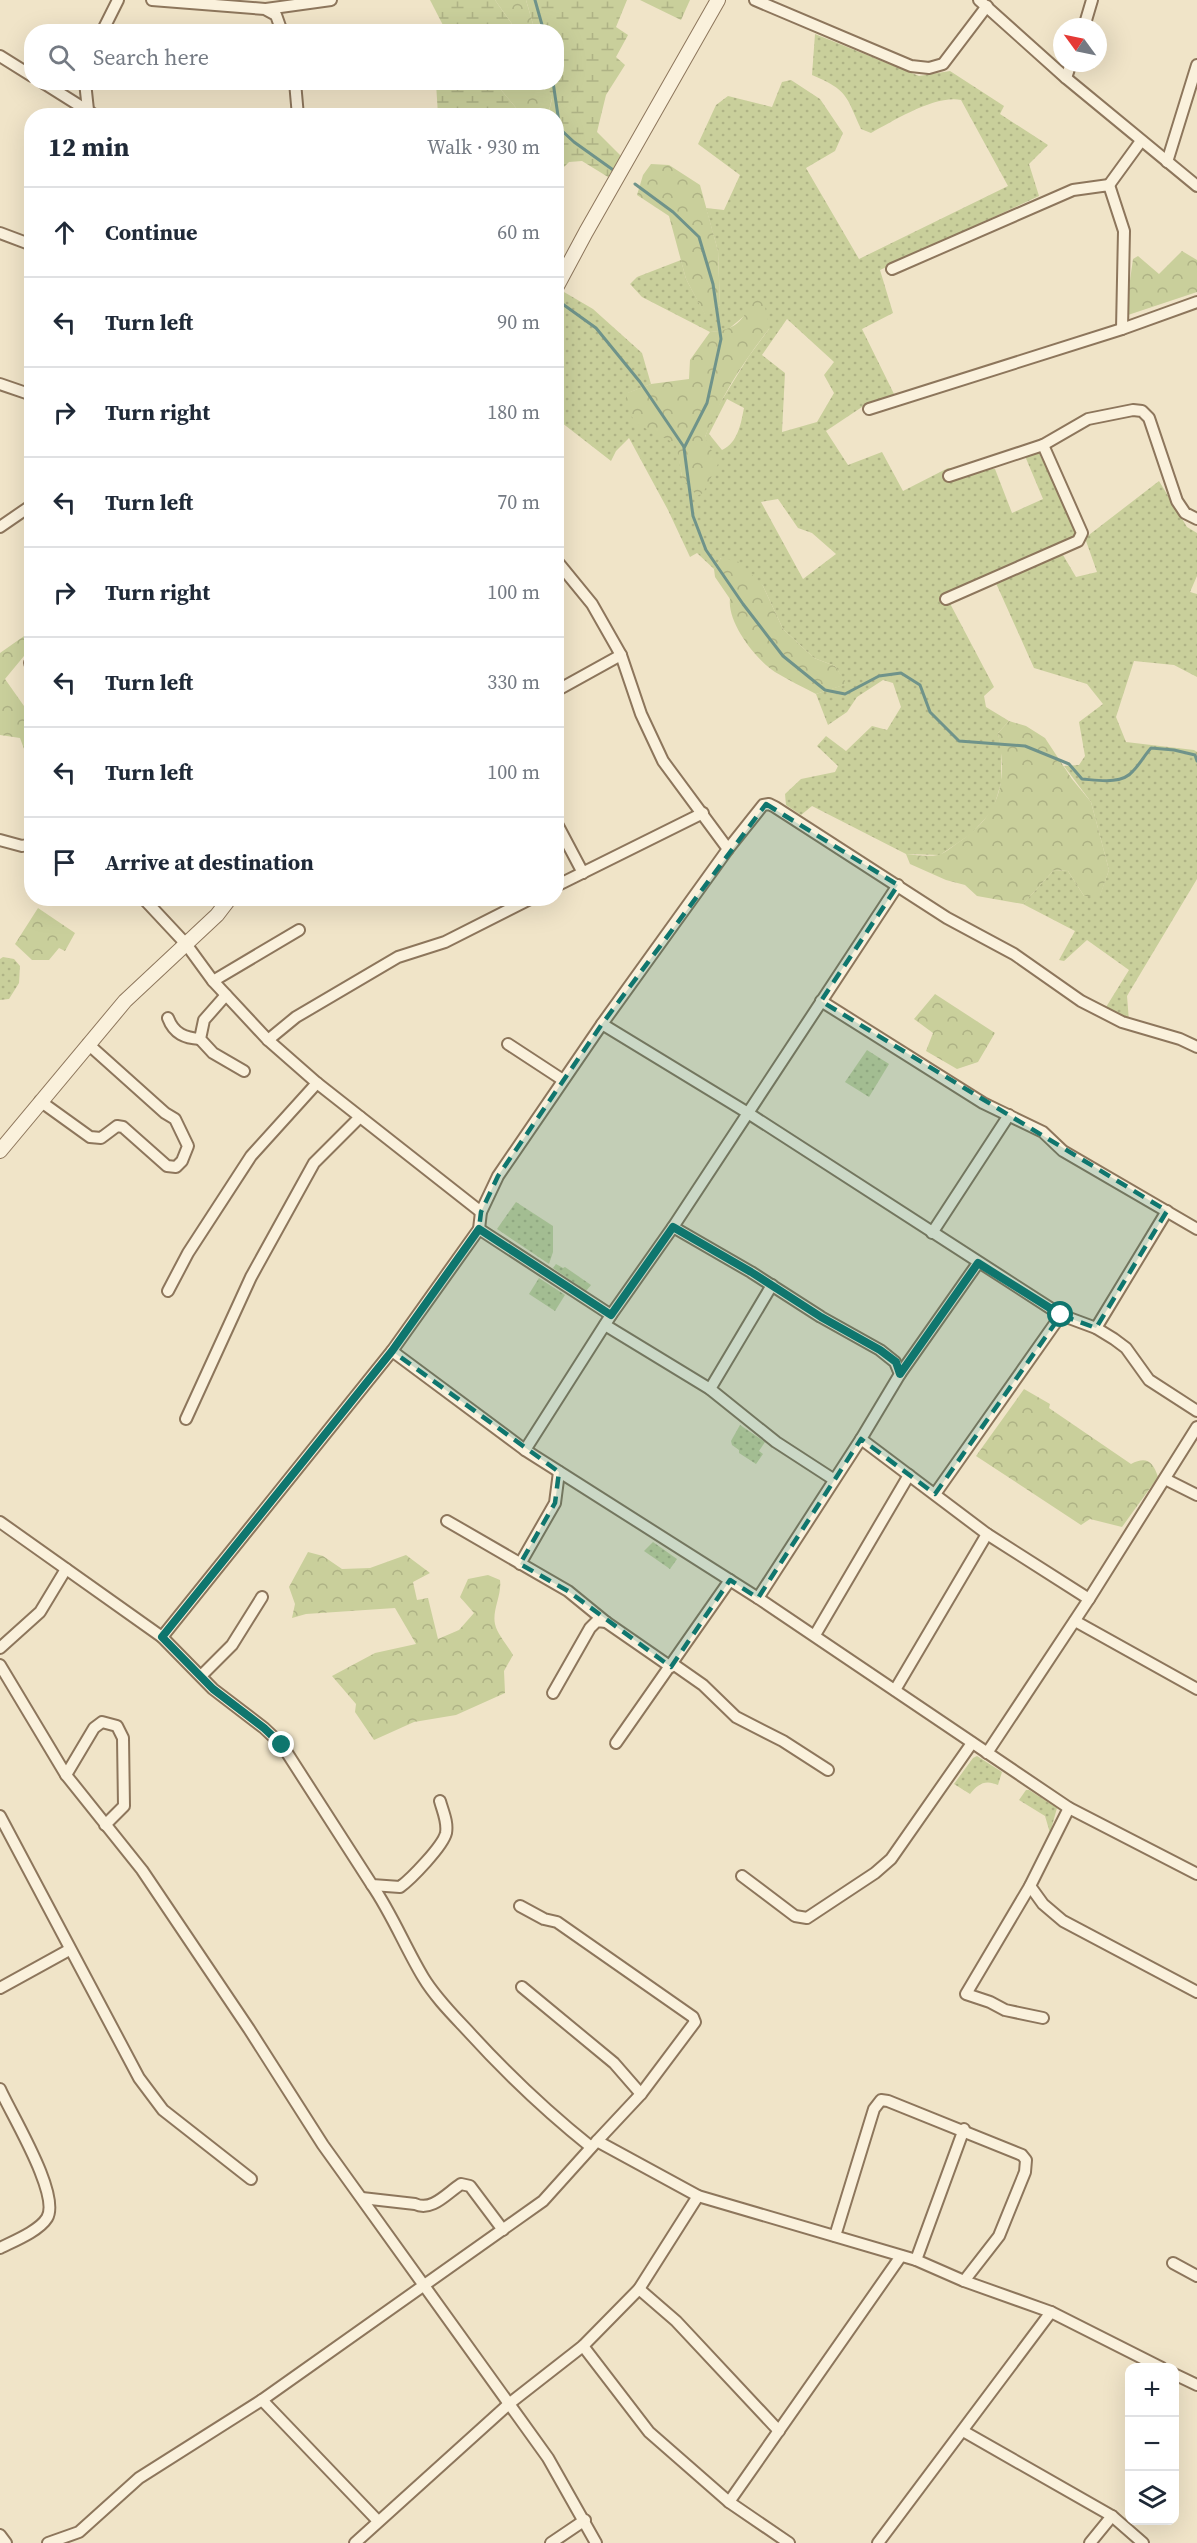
<!DOCTYPE html>
<html lang="en">
<head>
<meta charset="utf-8">
<style>
  body { margin:0; font-family:"Source Serif 4",serif; background:#f2f2f3; color:#1f2937 }
  .controls { position:absolute; right:18px; bottom:18px; display:grid; overflow:hidden; border-radius:12px; box-shadow:0 6px 24px #0002 }
  .controls button { width:54px; height:54px; display:grid; place-items:center; padding:0; border:0; border-bottom:2px solid #e0e1e3; background:#fff; color:#1f2937; font:30px sans-serif }
  .compass { position:absolute; left:1053px; top:18px; width:54px; height:54px; border-radius:50%; background:#fff; box-shadow:0 6px 24px #0002; rotate:303deg }
  .stop { position:absolute; width:18px; height:18px; margin:-14px; border:4px solid #0f766e; border-radius:50%; background:#fff }
  .stop.end { background:#0f766e; border-color:#fff; box-shadow:0 2px 6px #0008 }
  .list { margin:0; padding:0; list-style:none }
  h2 { display:flex; justify-content:space-between; align-items:center; height:78px; margin:0; padding:0 24px; font-size:26px }
  h2 small { font-size:20px; font-weight:400; color:#747a83 }
  .list li { display:grid; grid-template-columns:39px 1fr auto; gap:18px; align-items:center; box-sizing:border-box; height:90px; padding:0 24px; border-top:2px solid #e0e1e3 }
  .list b { display:block; font-size:22px; white-space:nowrap }
  .list em { font-size:20px; font-style:normal; color:#747a83 }
  .icon { flex:none; width:33px; height:33px; fill:none; stroke:currentColor; stroke-width:2; stroke-linecap:round; stroke-linejoin:round }
  .map { position:relative; flex:none; width:1197px; height:2543px; overflow:hidden }
  .search { position:absolute; background:#fff; box-shadow:0 6px 24px #0002; left:24px; top:24px; width:540px; height:66px; display:flex; align-items:center; gap:15px; box-sizing:border-box; padding:0 21px; border-radius:24px; color:#747a83; font-size:22px }
  .panel { position:absolute; background:#fff; box-shadow:0 6px 24px #0002; left:24px; top:108px; width:540px; height:798px; border-radius:24px }
  .map>svg:first-child { display:block }
</style>
</head>
<body>
<div class="map">
<svg width="1197" height="2543" viewBox="0 0 1197 2543">
  <defs>
    <pattern id="grass-dots" width="8" height="8" patternUnits="userSpaceOnUse" patternTransform="scale(1.5)"><rect width="8" height="8" fill="#c9cf9b"/><path d="M2 2h.1M6 6h.1" fill="none" stroke="#aeb285" stroke-width="1.8" stroke-linecap="round"/></pattern>
    <pattern id="forest-crowns" width="20" height="18" patternUnits="userSpaceOnUse" patternTransform="scale(1.5)"><rect width="20" height="18" fill="#c9cf9b"/><path d="M2 6a3 3 0 1 1 6 0M12 15a3 3 0 1 1 6 0" fill="none" stroke="#aeb285"/></pattern>
    <pattern id="wetland-marsh" width="20" height="14" patternUnits="userSpaceOnUse" patternTransform="scale(1.5)"><rect width="20" height="14" fill="#c9cf9b"/><path d="M1 5h8M5 5V1M11 12h8M15 12V8" fill="none" stroke="#aeb285"/></pattern>
  </defs>
  <rect width="100%" height="100%" fill="#f0e4c8"/>
  <g fill="url(#grass-dots)" fill-rule="evenodd">
    <path d="M815 34 919 76 950 71 1004 106 1000 114 1048 145 1029 164 1039 196 880 270 893 313 862 329 894 394 865 405 826 431 848 465 882 452 903 491 948 468 995 469 1012 513 1043 499 1025 456 1038 451 1077 532 1075 539 1070 542 945 594 994 687 984 696 986 707 1009 721 998 733 1001 748V783L993 810 971 834 940 855 906 854 812 806 801 815 786 805 785 794 801 779 835 772 838 766 817 746 826 736 846 751 872 726 887 730 901 707 893 683 883 680 857 697 847 712 828 725 816 694 846 684 835 666 814 658 783 629 763 586 721 558 714 569 697 553 690 557 668 510 629 438 616 451 611 461 557 419 556 305 564 292 593 309 642 353 651 384 628 393 635 421 677 444 682 477 705 437 714 413 749 356 769 329 748 313 726 331 710 332 642 297 630 284 637 277 681 260 686 279 705 314 720 305 718 251 706 208 724 210 740 175 698 144 716 105 728 96 772 107 782 82 791 80 820 99 843 133 835 151 806 168 859 259 1008 186 961 100C935 95 895 120 871 133L861 129C846 96 848 90 812 75ZM787 319 834 362 824 375 834 393 817 422 782 432 785 373 762 355ZM727 399 744 408C741 423 738 443 722 450L709 434ZM778 499 798 528 812 533 836 554 803 579 761 502Z"/>
    <path d="M1159 481 1187 527 1197 533V576L1190 592 1197 594V677L1174 665 1134 661 1116 717 1126 742 1194 750 1197 752V879L1127 996 1129 1021 1103 1012 1129 970 1087 940 1064 961 1059 960 1075 931 1023 904 1054 870 1068 871 1084 896 1100 895 1109 870 1091 802 1064 766 1079 765 1085 756 1079 722 1103 704 1087 684 1034 668 995 581 1063 555 1076 577 1097 572 1085 538Z"/>
    <path d="M3 957 14 959 20 966 19 983 9 999 0 1000V959Z"/>
    <path d="M867 1050 889 1064 869 1097 845 1082Z"/>
    <path d="M516 1202 553 1226V1252L549 1264 497 1229Z"/>
    <path d="M556 1264 563 1268 565 1267 591 1285 586 1291 553 1268Z"/>
    <path d="M539 1278 565 1295 555 1311 529 1294Z"/>
    <path d="M740 1425 765 1442 759 1451 763 1454 756 1464 739 1453V1450L732 1445 731 1441Z"/>
    <path d="M653 1542 677 1559 670 1569 644 1551Z"/>
    <path d="M977 1756 1002 1772 998 1785C985 1779 978 1784 970 1794L954 1784 973 1758Z"/>
    <path d="M1026 1790H1029L1057 1808 1050 1833 1045 1816 1019 1800Z"/>
  </g>
  <g fill="url(#forest-crowns)">
    <path d="M495 0H526L535 31H517Z"/>
    <path d="M504 83H547L552 98 548 115H522L501 90Z"/>
    <path d="M651 164 669 165 700 185 718 251 720 305 705 315 686 279 669 216 637 195 643 175Z"/>
    <path d="M1182 251 1197 260V292L1125 316 1133 259 1138 256 1159 274Z"/>
    <path d="M751 298 764 301 769 329C743 362 720 398 705 437L718 464 703 493 697 496 682 477 676 444 635 423 625 402 627 393 651 384 689 379 690 360 710 332C733 331 746 321 751 298Z"/>
    <path d="M721 558 739 562 763 586 783 629 814 658 835 666 847 684 816 694C803 687 788 680 775 672 755 659 727 622 730 599L715 577 714 569Z"/>
    <path d="M27 634 31 637V650L24 656 5 679 31 716V759L27 757 20 738 0 735V653Z"/>
    <path d="M1009 721 1026 726 1045 738 1072 779 1091 802 1109 870 1100 896H1084L1068 871 1054 870 1023 904 977 896 965 885 946 880 910 864 906 854C916 855 928 857 938 855 946 853 955 844 962 840 1002 812 1007 779 998 733Z"/>
    <path d="M38 908 75 933 65 951 59 948 49 960H32L15 944Z"/>
    <path d="M935 994 995 1033 978 1062 957 1069 926 1051 933 1033 914 1019Z"/>
    <path d="M1024 1389 1050 1404 1049 1408 1131 1464C1146 1456 1153 1461 1158 1477L1122 1527 1090 1519 1081 1525 976 1456Z"/>
    <path d="M308 1552 323 1556 342 1569 370 1568 406 1555 430 1573 413 1582 417 1600 428 1598 438 1639 459 1630 474 1613 460 1597 468 1579 488 1575 500 1580C502 1595 492 1610 495 1624 497 1634 508 1646 513 1655L504 1671 505 1693 456 1715 414 1722 374 1740 355 1712 356 1704 332 1676 375 1653 416 1644 395 1608 306 1614 292 1618 295 1604 289 1587Z"/>
  </g>
  <g fill="url(#wetland-marsh)">
    <path d="M430 0H495L517 31H446Z"/>
    <path d="M526 0H627L616 27 628 35 616 57 625 65 606 95 597 132 621 156 608 177 582 161 569 162 557 174 556 116 548 115 552 99 547 83 556 82V32L535 31Z"/>
    <path d="M640 0H690L681 20Z"/>
    <path d="M436 83H504L501 90 522 115H438Z"/>
  </g>
  <g fill="none" stroke-linecap="round" stroke-linejoin="round">
    <g stroke="#6f938a" stroke-width="3">
      <path d="M535 0 544 32"/>
      <path d="M553 82 560 129 574 142 616 172"/>
      <path d="M556 137 560 129"/>
      <path d="M635 184 673 212 699 237 713 284 721 339 707 403 684 448 693 516 706 550 743 604 783 656 825 690 845 694 879 676 901 673 920 685 930 712 959 741 1025 746 1069 764 1082 779C1097 780 1122 785 1133 771 1140 764 1144 756 1151 748L1174 750 1195 755 1197 761"/>
      <path d="M557 300 596 328 640 382 684 447"/>
    </g>
    <defs>
      <g id="minor">
        <path d="M152 0 265 9 276 15 282 32"/>
        <path d="M755 0 911 66 929 68 943 64 987 6"/>
        <path d="M979 0 1066 78 1197 186"/>
        <path d="M266 9 331 0"/>
        <path d="M1084 27 1092 0"/>
        <path d="M102 32 118 0"/>
        <path d="M0 56 32 76"/>
        <path d="M1066 78 1071 63"/>
        <path d="M42 82 96 116"/>
        <path d="M85 82 88 110"/>
        <path d="M295 82 298 116"/>
        <path d="M1167 162 1197 65"/>
        <path d="M1109 185 1141 141"/>
        <path d="M0 233 32 245"/>
        <path d="M892 269 1073 190 1109 185 1124 231 1122 329"/>
        <path d="M0 384 32 395"/>
        <path d="M869 409 1122 329 1197 302"/>
        <path d="M949 476 1043 445 1088 419 1133 410 1142 411 1149 418 1177 501 1185 513 1197 519"/>
        <path d="M0 527 32 505"/>
        <path d="M556 560 592 604 621 655 641 714 663 761 728 849"/>
        <path d="M946 599 1078 541 1082 533 1043 445"/>
        <path d="M30 663 32 662"/>
        <path d="M556 691 621 655"/>
        <path d="M556 822 583 873"/>
        <path d="M0 840 22 846 32 844"/>
        <path d="M556 886 703 813"/>
        <path d="M143 898 186 944 213 981 268 1040 317 1083 481 1212"/>
        <path d="M213 981 299 930"/>
        <path d="M226 995 204 1020 200 1039 213 1053 244 1071"/>
        <path d="M821 1001 983 1103 1043 1132 1063 1151 1197 1229"/>
        <path d="M168 1018C174 1034 185 1038 200 1039"/>
        <path d="M602 1024 748 1113 1061 1315 1096 1328 1114 1339 1126 1348 1149 1380 1197 1411"/>
        <path d="M268 1040 296 1017 398 957 445 942 532 898"/>
        <path d="M508 1044 563 1080"/>
        <path d="M40 1101 90 1137 101 1138 117 1126 123 1127 167 1166 176 1167 182 1161 188 1146 175 1119 165 1113 88 1044"/>
        <path d="M673 1227 751 1272 821 1317 880 1350 895 1362 900 1374"/>
        <path d="M479 1229 611 1315"/>
        <path d="M932 1233 1009 1115"/>
        <path d="M168 1291 188 1253 251 1156 317 1083"/>
        <path d="M605 1325 710 1389 776 1442 833 1479"/>
        <path d="M1096 1328 1167 1211"/>
        <path d="M392 1351 479 1229 481 1212 498 1176 602 1024 728 849 763 805 769 804 775 807 947 918 1014 954 1081 1001 1122 1022 1180 1039 1197 1047"/>
        <path d="M710 1389 772 1285"/>
        <path d="M186 1419 251 1277 314 1163 360 1117"/>
        <path d="M861 1439 987 1534 1089 1599"/>
        <path d="M525 1450 611 1315 673 1227 898 885"/>
        <path d="M1165 1479 1197 1495"/>
        <path d="M935 1494 1061 1315"/>
        <path d="M447 1521 568 1591 606 1622"/>
        <path d="M0 1522 162 1637 392 1351 525 1450 758 1598 1069 1808 1197 1874"/>
        <path d="M520 1564 555 1503 559 1472"/>
        <path d="M758 1598 861 1439 900 1374 978 1263"/>
        <path d="M1075 1621 1197 1689"/>
        <path d="M815 1635 909 1475"/>
        <path d="M162 1637 213 1689 264 1728 282 1745 372 1885 400 1887C411 1879 443 1846 446 1833 448 1822 443 1812 440 1801"/>
        <path d="M0 1648 40 1612 66 1569"/>
        <path d="M673 1664 703 1685 736 1717 783 1741 828 1770"/>
        <path d="M0 1665 66 1775 142 1870 249 2029 323 2145 548 2458 596 2543"/>
        <path d="M201 1676 232 1645 262 1597"/>
        <path d="M895 1690 987 1534"/>
        <path d="M553 1693 590 1628 597 1621 606 1622 671 1667"/>
        <path d="M616 1743 730 1580"/>
        <path d="M987 1753 1089 1599 1197 1427"/>
        <path d="M66 1775 94 1728 102 1722 117 1726 123 1738 124 1806 105 1825"/>
        <path d="M0 1816 139 2078 163 2110 251 2179"/>
        <path d="M742 1876 795 1916 807 1918 875 1873 891 1859 972 1743"/>
        <path d="M372 1885C392 1914 405 1947 423 1977 435 1997 452 2014 467 2030 506 2073 546 2111 591 2147"/>
        <path d="M1030 1886 1043 1904 1063 1921 1197 1992"/>
        <path d="M520 1906 544 1919 557 1922 693 2017 695 2022 641 2094 597 2141"/>
        <path d="M522 1987 614 2063 641 2094"/>
        <path d="M0 1988 69 1950"/>
        <path d="M1043 2018 1005 2010 990 2002 966 1994 1030 1886 1069 1808"/>
        <path d="M0 2089C11 2114 61 2195 47 2218 39 2231 14 2241 0 2248"/>
        <path d="M362 2198 415 2204C432 2212 447 2193 461 2184L470 2186 503 2230"/>
        <path d="M835 2236 874 2109 881 2100 888 2101 1022 2155 1026 2160 1025 2172 999 2236 964 2281"/>
        <path d="M916 2260 964 2129"/>
        <path d="M1173 2263 1197 2276"/>
        <path d="M639 2289 676 2321 779 2431"/>
        <path d="M583 2346 649 2432 729 2502 789 2543"/>
        <path d="M1174 2374 1197 2385"/>
        <path d="M262 2400 378 2521"/>
        <path d="M963 2431 1112 2516 1143 2543"/>
        <path d="M729 2502 901 2256"/>
        <path d="M0 2535 6 2543"/>
        <path d="M48 2543 79 2532 139 2478 262 2400 543 2201 597 2141 698 2196 916 2260 964 2281 1051 2312 1162 2368"/>
        <path d="M355 2543 510 2403 583 2346 639 2289 698 2196"/>
        <path d="M551 2543 585 2520"/>
        <path d="M878 2543 1051 2312"/>
        <path d="M1090 2543 1112 2516"/>
      </g>
      <g id="tertiary">
        <path d="M556 288 586 232 718 0"/>
        <path d="M0 1151 125 1001 217 915 230 898"/>
      </g>
    </defs>
    <use href="#minor" stroke="#8d765c" stroke-width="14"/>
    <use href="#tertiary" stroke="#8d765c" stroke-width="16"/>
    <use href="#minor" stroke="#faf1dc" stroke-width="10"/>
    <use href="#tertiary" stroke="#faf1dc" stroke-width="14"/>
  </g>
  <g fill="none" stroke-linecap="round" stroke-linejoin="round">
    <path stroke="#0f766e" stroke-width="8" d="M282 1745 264 1728 213 1689 162 1637 392 1351 479 1229 611 1315 673 1227 751 1272 821 1317 880 1350 896 1362 900 1374 978 1263 1061 1315"/>
  </g>
  <path fill="#0f766e" fill-opacity="0.2" stroke="#0f766e" stroke-width="4.5" stroke-dasharray="12 8" stroke-linejoin="round" d="M766 804 898 885 821 1001 1167 1211 1096 1328 1061 1315 935 1494 861 1439 758 1598 730 1580 671 1667 568 1591 520 1564 555 1503 559 1472 392 1351 479 1229 481 1212 498 1176 602 1024Z"/>
</svg>
<div class="controls">
<button>+</button>
<button>−</button>
<button><svg class="icon" aria-label="layers" viewBox="0 0 24 24"><path d="M12 4l9 5-9 5-9-5zM3 14l9 5 9-5"/></svg></button>
</div>
<svg class="compass" viewBox="-18 -18 36 36"><path d="M0-13l5 13h-10z" fill="#e53935"/><path d="M0 13l5-13h-10z" fill="#747a83"/></svg>
<div class="stop" style="left:1061px;top:1315px"></div>
<div class="stop end" style="left:282px;top:1745px"></div>
<div class="search"><svg class="icon" aria-label="search" viewBox="0 0 24 24"><circle cx="10" cy="10" r="6"/><path d="M15 15l6 6"/></svg>Search here</div>
<section class="panel">
<h2>12 min<small>Walk · 930 m</small></h2>
<ul class="list">
<li><svg class="icon" aria-label="ahead" viewBox="0 0 24 24"><path d="M12 20V5M6 11l6-6 6 6"/></svg><div><b>Continue</b></div><em>60 m</em></li>
<li><svg class="icon" aria-label="left" viewBox="0 0 24 24"><path d="M17 20v-9H6M10 6l-5 5 5 5"/></svg><div><b>Turn left</b></div><em>90 m</em></li>
<li><svg class="icon" aria-label="right" viewBox="0 0 24 24"><path d="M7 20v-9h11M14 6l5 5-5 5"/></svg><div><b>Turn right</b></div><em>180 m</em></li>
<li><svg class="icon" aria-label="left" viewBox="0 0 24 24"><path d="M17 20v-9H6M10 6l-5 5 5 5"/></svg><div><b>Turn left</b></div><em>70 m</em></li>
<li><svg class="icon" aria-label="right" viewBox="0 0 24 24"><path d="M7 20v-9h11M14 6l5 5-5 5"/></svg><div><b>Turn right</b></div><em>100 m</em></li>
<li><svg class="icon" aria-label="left" viewBox="0 0 24 24"><path d="M17 20v-9H6M10 6l-5 5 5 5"/></svg><div><b>Turn left</b></div><em>330 m</em></li>
<li><svg class="icon" aria-label="left" viewBox="0 0 24 24"><path d="M17 20v-9H6M10 6l-5 5 5 5"/></svg><div><b>Turn left</b></div><em>100 m</em></li>
<li><svg class="icon" aria-label="arrive" viewBox="0 0 24 24"><path d="M6 21V4h12l-3 4 3 4H6"/></svg><div><b>Arrive at destination</b></div></li>
</ul>
</section>
</div>
</body>
</html>
